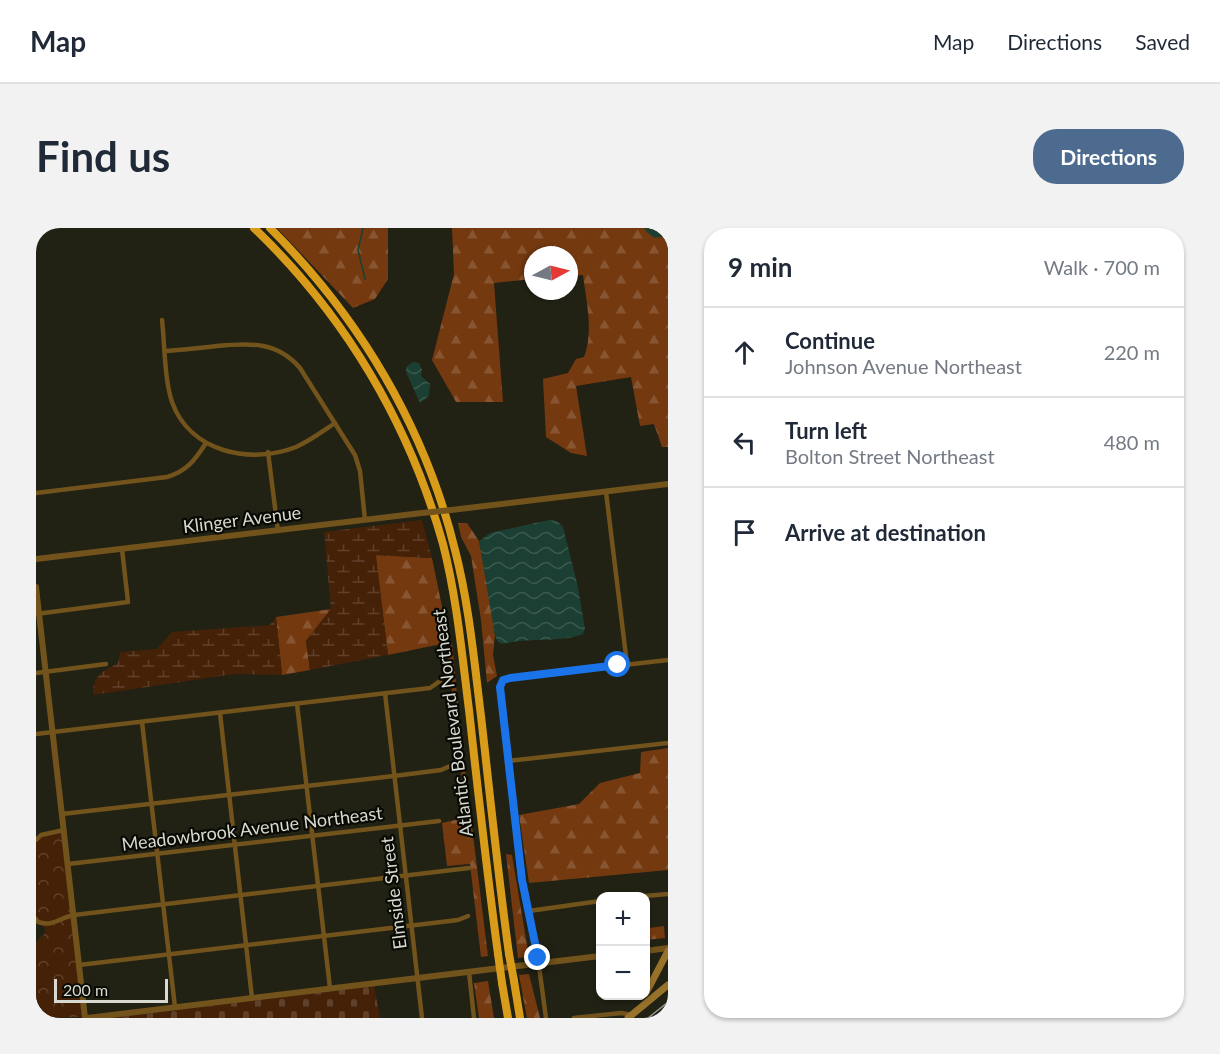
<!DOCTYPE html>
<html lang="en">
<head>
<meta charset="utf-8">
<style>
  body { margin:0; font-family:Lato,sans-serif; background:#f2f2f3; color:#1f2937 }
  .controls { position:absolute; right:18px; bottom:18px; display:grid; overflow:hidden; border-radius:12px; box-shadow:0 2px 4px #0004 }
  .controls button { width:54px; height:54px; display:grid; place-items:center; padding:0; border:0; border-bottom:2px solid #e0e1e3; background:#fff; color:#1f2937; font:30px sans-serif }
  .compass { position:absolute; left:488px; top:18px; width:54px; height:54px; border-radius:50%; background:#fff; box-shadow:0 2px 4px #0004; rotate:83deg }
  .scale { position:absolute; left:18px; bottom:15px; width:114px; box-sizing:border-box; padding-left:6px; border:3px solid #d8d9d0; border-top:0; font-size:16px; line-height:21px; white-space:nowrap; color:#d8d9d0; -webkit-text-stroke:4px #0a0a05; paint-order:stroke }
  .stop { position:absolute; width:18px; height:18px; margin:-14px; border:4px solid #1a73e8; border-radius:50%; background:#fff }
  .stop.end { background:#1a73e8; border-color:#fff; box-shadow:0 2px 6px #0008 }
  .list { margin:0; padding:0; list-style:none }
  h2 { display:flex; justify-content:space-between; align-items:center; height:78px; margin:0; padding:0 24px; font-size:26px }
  h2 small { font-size:20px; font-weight:400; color:#747a83 }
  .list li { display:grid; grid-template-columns:39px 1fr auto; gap:18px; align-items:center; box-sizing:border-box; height:90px; padding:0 24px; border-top:2px solid #e0e1e3 }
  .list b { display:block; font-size:22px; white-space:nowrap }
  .list p { margin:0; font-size:20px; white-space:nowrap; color:#747a83 }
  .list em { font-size:20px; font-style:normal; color:#747a83 }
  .icon { flex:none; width:33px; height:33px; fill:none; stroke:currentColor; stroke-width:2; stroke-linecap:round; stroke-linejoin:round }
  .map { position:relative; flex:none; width:632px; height:790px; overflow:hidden; border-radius:24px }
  header { display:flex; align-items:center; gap:36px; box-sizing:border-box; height:84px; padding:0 30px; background:#fff; border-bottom:2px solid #e0e1e3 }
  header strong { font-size:28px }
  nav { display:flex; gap:33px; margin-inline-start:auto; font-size:21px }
  .intro { display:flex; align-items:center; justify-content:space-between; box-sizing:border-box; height:144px; padding:0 36px }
  h1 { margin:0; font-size:42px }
  .button { padding:15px 27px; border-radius:24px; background:#4d6b8f; color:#fff; font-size:21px; font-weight:700 }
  main { display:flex; gap:36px; padding:0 36px }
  aside { flex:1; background:#fff; border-radius:24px; box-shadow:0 2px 4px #0004 }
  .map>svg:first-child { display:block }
</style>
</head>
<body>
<header>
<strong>Map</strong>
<nav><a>Map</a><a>Directions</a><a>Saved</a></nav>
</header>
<div class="intro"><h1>Find us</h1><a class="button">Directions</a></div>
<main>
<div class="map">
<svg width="632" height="790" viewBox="0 0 632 790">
  <defs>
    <pattern id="forest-firs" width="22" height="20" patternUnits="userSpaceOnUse" patternTransform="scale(1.5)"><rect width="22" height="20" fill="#74390f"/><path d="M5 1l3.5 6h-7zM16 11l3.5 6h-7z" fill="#875531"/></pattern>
    <pattern id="wetland-marsh" width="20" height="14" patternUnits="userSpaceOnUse" patternTransform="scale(1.5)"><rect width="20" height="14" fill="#452108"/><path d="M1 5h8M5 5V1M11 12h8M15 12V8" fill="none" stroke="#5f412b"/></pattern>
    <pattern id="cemetery-stones" width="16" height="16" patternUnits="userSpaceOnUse" patternTransform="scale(1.5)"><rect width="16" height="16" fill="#452108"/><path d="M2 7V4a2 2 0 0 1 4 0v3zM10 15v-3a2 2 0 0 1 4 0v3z" fill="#5f412b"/></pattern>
    <pattern id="park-crowns" width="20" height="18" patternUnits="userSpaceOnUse" patternTransform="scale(1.5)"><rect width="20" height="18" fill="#452108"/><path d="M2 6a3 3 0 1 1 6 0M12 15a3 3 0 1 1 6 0" fill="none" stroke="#5f412b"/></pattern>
    <pattern id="water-waves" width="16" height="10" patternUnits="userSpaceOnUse" patternTransform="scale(1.5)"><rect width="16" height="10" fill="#1b3f32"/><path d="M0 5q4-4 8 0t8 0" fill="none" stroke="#3b5a4f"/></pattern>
  </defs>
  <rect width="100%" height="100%" fill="#212114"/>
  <g fill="url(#forest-firs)">
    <path d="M241 0H352V51L339 71 317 80Z"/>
    <path d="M416 0H632V219H626L618 196 604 198 595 149 540 158 551 228 535 225 510 209 507 151 532 145 540 131 548 129C558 104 550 72 547 47L533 48V27H497V51L458 55 467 174H420L396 132 418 46Z"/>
    <path d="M422 295H431L443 313 453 362 459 408 457 427 461 448 451 455 445 392 435 328 425 309Z"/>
    <path d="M339 327 396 330 413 413 416 415 427 527H424L410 415 352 427Z"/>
    <path d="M295 381 270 413 274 442 246 447 240 389Z"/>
    <path d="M632 520V642L493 655 483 587 543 576 564 555 604 545 605 524Z"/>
    <path d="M425 542H429L452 728 445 729 434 636 411 638 406 595 428 590Z"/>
    <path d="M470 626 476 627 493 729 482 730Z"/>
    <path d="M628 698 629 710 610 712V705H613V700Z"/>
    <path d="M493 746 504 790H491L483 747Z"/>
    <path d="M452 753 458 790H443L438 755Z"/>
  </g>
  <g fill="url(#wetland-marsh)">
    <path d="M386 292 396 330 340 327 352 427 274 442 270 413 295 381 288 304Z"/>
    <path d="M240 389 246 447 198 446 57 467C57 447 66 444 82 435L84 424 121 421 136 404 234 397Z"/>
  </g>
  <path fill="url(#cemetery-stones)" d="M338 758 344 790H76Z"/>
  <path fill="url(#park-crowns)" d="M26 605 47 789 0 790V714L9 705V701L0 689V615L5 608Z"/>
  <g fill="url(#water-waves)">
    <path d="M377 134 383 135 386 142 385 148 394 156 393 168 384 175 370 144V139Z"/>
    <path d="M513 292 521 293 527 299 542 359 549 401 547 406C524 415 493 409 466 416L462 414 459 408 443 313 454 305Z"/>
  </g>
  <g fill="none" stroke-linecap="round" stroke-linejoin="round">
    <path stroke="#1b3f32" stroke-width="1.5" d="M327 0 322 22 329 51"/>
    <path stroke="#1b3f32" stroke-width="7" d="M612 0 619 6 632 5"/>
    <g stroke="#71531b" stroke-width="4.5">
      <path d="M126 92C129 118 128 149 136 174 154 224 214 237 260 219 274 213 287 203 299 195"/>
      <path d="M129 123C147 122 164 120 181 118 213 115 241 113 264 140L319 227 324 243 329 292"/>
      <path d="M232 224 242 303"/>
      <path d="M570 264 591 436"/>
      <path d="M0 265 131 249C151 243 159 232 170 215"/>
      <path d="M0 386 92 374 86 321"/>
      <path d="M0 445 70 436"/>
      <path d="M349 465 386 790"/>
      <path d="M261 476 294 760"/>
      <path d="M184 485 216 770"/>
      <path d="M106 494 139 779"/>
      <path d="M0 506 394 460 404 453"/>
      <path d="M472 533 632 515"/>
      <path d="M26 586 358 548 405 542 414 538"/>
      <path d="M0 612 5 607 28 602"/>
      <path d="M32 636 403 593"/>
      <path d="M609 668 632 666"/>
      <path d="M493 683 564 673"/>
      <path d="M0 691 2 694C18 699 22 690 38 687L433 640"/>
      <path d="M43 737 422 692 432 688"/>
      <path d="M433 744 438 790"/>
      <path d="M510 790 500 716 486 652 465 472C464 462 462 453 474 450L632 432"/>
      <path d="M538 790 585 785 597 787"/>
    </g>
    <g stroke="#71531b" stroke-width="6">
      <path d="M415 282 632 256"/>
      <path d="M0 331 386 285"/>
      <path d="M0 359 49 790"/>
      <path d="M610 723 632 720"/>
      <path d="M51 790 564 728"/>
    </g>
    <g stroke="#98722b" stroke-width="7">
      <path d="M610 765 632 723"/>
      <path d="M592 790 632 757"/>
    </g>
    <g stroke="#d89c1a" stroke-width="8">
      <path d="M218 0C309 87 373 195 407 316 421 371 426 427 433 482 442 564 451 645 462 726"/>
      <path d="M234 0C323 89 389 199 419 322 433 376 438 432 445 488 454 567 462 647 473 726"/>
      <path d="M478 753 484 790"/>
      <path d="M466 755 472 790"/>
    </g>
    <path stroke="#96978d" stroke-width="1.5" d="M612 790 632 774"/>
    <path stroke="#71531b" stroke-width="6" d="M386 285 415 282"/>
    <g stroke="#d89c1a" stroke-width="8">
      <path d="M462 726 466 755"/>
      <path d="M473 726 478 753"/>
    </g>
  </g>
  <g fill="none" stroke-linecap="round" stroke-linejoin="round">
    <path stroke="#1a73e8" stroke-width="8" d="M502 730 486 652 464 459 467 452 474 450 582 437"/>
  </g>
  <g text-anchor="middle" stroke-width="4.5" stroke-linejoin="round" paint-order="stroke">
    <g font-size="18" fill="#d8d9d0" stroke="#0a0a05">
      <text transform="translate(206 292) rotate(-7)" y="6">Klinger Avenue</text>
      <text transform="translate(417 495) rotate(-97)" y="6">Atlantic Boulevard Northeast</text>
      <text transform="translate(216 601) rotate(-7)" y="6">Meadowbrook Avenue Northeast</text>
      <text transform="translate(358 665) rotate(-97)" y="6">Elmside Street</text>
    </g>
  </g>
</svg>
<div class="controls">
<button>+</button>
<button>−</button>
</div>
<svg class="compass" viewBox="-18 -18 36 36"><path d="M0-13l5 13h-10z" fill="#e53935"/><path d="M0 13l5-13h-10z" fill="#747a83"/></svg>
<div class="scale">200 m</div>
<div class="stop" style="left:582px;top:437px"></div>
<div class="stop end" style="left:502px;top:730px"></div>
</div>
<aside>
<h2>9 min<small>Walk · 700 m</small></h2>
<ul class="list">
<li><svg class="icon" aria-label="ahead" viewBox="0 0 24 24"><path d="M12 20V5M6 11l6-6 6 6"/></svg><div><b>Continue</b><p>Johnson Avenue Northeast</p></div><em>220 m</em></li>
<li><svg class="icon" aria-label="left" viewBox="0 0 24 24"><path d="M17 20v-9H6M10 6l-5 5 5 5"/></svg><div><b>Turn left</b><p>Bolton Street Northeast</p></div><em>480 m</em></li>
<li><svg class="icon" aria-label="arrive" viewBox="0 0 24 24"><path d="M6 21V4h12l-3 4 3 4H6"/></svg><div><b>Arrive at destination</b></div></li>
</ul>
</aside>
</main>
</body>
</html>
